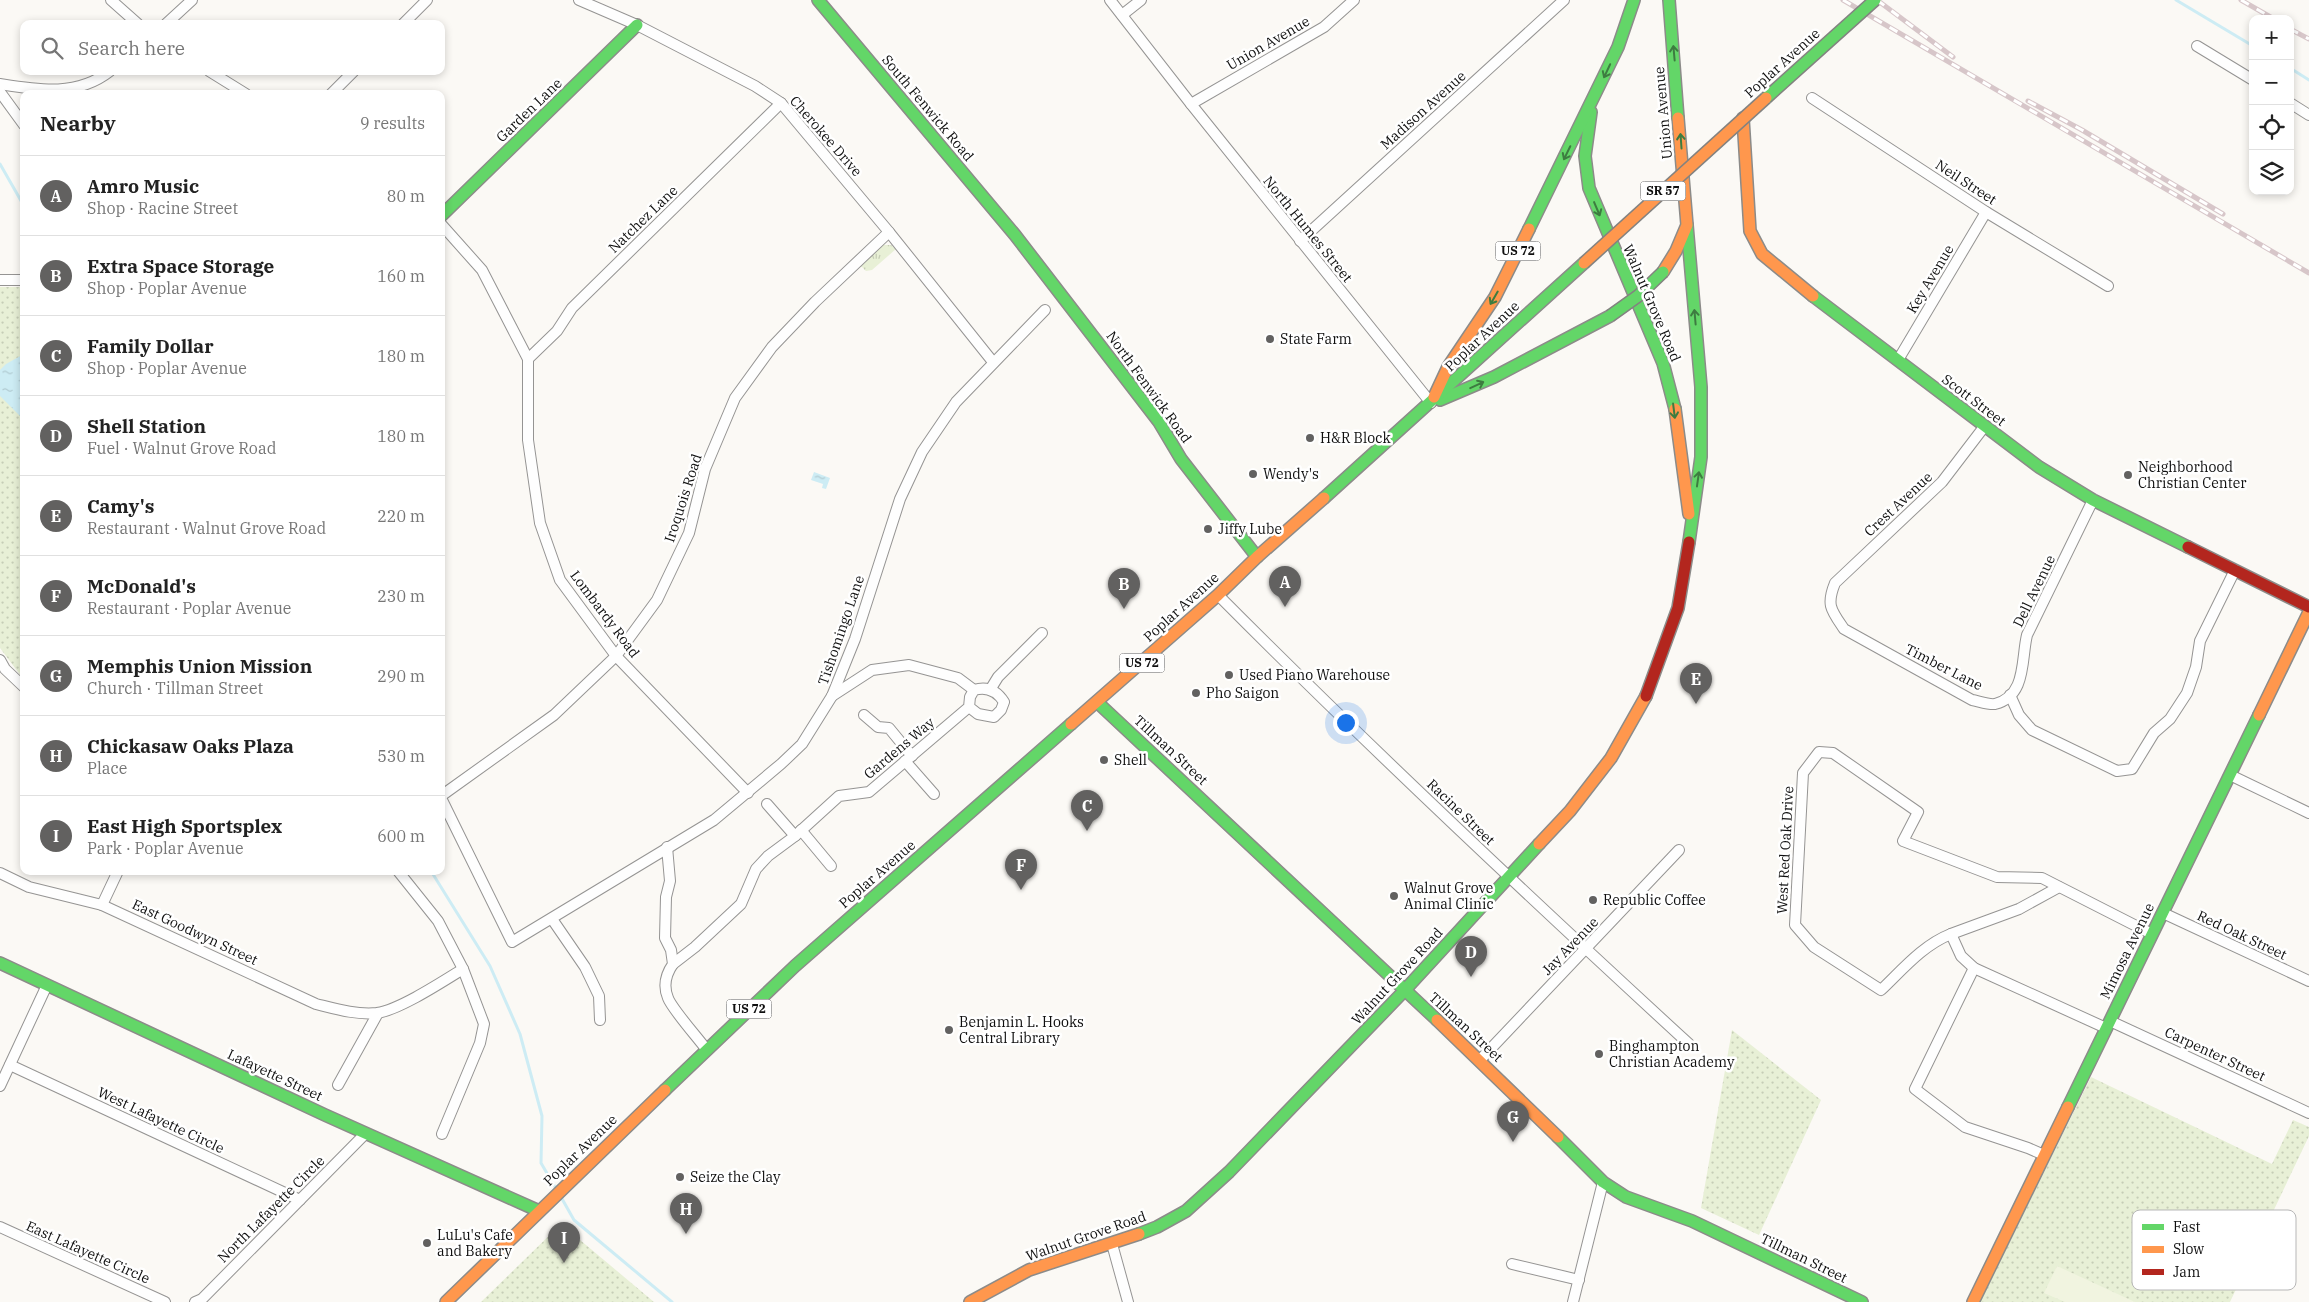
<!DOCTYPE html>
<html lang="en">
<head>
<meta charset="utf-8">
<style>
  body { margin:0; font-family:"IBM Plex Serif",serif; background:#f6f6f6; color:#222 }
  .controls { position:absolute; right:15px; top:15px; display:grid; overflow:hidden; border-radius:10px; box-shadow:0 2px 8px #0003 }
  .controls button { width:45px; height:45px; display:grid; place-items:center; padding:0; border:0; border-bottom:1px solid #e0e0e0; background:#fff; color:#222; font:25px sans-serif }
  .you { position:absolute; left:1345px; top:722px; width:18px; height:18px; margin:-12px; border:4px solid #fff; border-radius:50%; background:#1a73e8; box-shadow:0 0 0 8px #1a73e833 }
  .badge { display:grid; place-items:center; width:32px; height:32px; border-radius:50%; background:#626160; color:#fff; font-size:16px; font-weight:700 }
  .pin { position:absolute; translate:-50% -41px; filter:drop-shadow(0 1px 2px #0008) }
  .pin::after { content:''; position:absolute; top:26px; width:18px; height:15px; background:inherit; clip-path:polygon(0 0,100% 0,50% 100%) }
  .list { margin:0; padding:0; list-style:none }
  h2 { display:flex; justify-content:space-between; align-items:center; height:65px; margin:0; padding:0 20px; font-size:21px }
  h2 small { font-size:16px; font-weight:400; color:#767676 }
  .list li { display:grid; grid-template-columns:32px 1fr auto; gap:15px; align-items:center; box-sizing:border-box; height:80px; padding:0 20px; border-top:1px solid #e0e0e0 }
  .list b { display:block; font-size:19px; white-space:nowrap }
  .list p { margin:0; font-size:16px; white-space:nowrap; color:#767676 }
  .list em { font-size:16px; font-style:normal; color:#767676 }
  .icon { flex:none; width:28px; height:28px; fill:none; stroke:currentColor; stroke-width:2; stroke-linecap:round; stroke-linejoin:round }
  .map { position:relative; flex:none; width:2309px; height:1302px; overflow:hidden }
  .search { position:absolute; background:#fff; box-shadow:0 2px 8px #0003; left:20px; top:20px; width:425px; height:55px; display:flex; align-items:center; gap:12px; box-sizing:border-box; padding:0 18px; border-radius:10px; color:#767676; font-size:19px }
  .panel { position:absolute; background:#fff; box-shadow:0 2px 8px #0003; left:20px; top:90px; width:425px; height:785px; border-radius:10px }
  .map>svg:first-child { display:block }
</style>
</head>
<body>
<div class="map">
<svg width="2309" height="1302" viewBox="0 0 2309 1302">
  <defs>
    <pattern id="grass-tufts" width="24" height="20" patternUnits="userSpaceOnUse" patternTransform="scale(1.25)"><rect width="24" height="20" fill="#e8f0d6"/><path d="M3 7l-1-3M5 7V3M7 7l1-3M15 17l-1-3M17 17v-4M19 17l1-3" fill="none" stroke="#c6cdb6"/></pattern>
    <pattern id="park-dots" width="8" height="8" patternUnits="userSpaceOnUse" patternTransform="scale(1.25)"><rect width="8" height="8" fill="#e8f0d6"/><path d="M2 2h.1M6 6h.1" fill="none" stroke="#c6cdb6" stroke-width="1.8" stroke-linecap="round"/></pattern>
    <pattern id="water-ripples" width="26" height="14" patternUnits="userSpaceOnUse" patternTransform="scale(1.25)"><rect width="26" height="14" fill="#cdecf4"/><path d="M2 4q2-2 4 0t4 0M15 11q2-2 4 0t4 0" fill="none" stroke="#afc9d0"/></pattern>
  </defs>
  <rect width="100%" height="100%" fill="#fbf9f5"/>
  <path fill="url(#grass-tufts)" d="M883 245H891L896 249 872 270 866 271 861 266Z"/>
  <g fill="url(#park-dots)">
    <path d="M0 287H24V680L0 648Z"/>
    <path d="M1732 1030 1821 1100 1759 1235 1701 1208Z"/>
    <path d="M2091 1077 2272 1164 2293 1120 2309 1127V1136L2230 1302H1980Z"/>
    <path d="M561 1224 654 1302H481Z"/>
  </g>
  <path fill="#f1f4e0" d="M2057 1266 2135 1302H2065L2044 1293Z"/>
  <g fill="url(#water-ripples)">
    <path d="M24 354V420L0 396V370L6 364Z"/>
    <path d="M814 472 830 478 826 489 822 488 823 484 811 480Z"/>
  </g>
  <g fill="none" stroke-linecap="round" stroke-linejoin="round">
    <g stroke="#cdecf4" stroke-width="3">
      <path d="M2176 0 2253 46"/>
      <path d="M2290 68 2309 80"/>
      <path d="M0 164 24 206"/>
      <path d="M431 871 490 966 520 1034 542 1116 541 1163 555 1187"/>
      <path d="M561 1197 574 1220 672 1302"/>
    </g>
    <defs>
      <g id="street">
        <path d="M111 0 138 24"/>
        <path d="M579 0 637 25 755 86 781 103 889 232 993 362"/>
        <path d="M1110 0 1191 104 1431 403"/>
        <path d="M1122 15 1141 0"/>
        <path d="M166 24 192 0"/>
        <path d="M403 24 427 0"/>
        <path d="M2197 46 2253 80"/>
        <path d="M209 71 246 94"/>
        <path d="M0 84C38 90 77 97 110 71"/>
        <path d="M0 92 24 125"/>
        <path d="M331 94 354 71"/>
        <path d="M1812 98 1986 212 2108 286"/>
        <path d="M2290 103 2309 115"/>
        <path d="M1191 104 1324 27 1354 0"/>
        <path d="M441 224 482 270 528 359V440L540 523 560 580 616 656 748 793"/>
        <path d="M1300 241 1564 0"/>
        <path d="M0 280H24"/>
        <path d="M528 359 557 331 572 308 781 103"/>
        <path d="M1898 360 1986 212"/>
        <path d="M1984 427 1942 482 1835 583C1826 605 1831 610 1844 629L1972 700C1978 701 1989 705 1995 704 2027 696 2021 659 2027 635L2093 500"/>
        <path d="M1218 595C1371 749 1529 897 1689 1044"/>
        <path d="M0 660 5 669 24 687"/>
        <path d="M990 690 998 677 1042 633"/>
        <path d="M2010 695 2019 715 2032 730 2117 771 2132 769 2154 733 2170 719 2187 693 2196 667 2200 641 2235 570"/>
        <path d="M832 696 872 670 909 665 958 678 974 690"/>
        <path d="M864 715 878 727 889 728 912 756"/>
        <path d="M905 761 934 794"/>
        <path d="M2230 775 2309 813"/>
        <path d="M441 796 554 715 616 656 657 600 689 533 705 469 735 398 772 347 815 302 889 232"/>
        <path d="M441 798 512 942 714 820 781 764 802 744 832 696 855 639 900 499 922 452 956 402 1045 310"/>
        <path d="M767 804 795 836"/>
        <path d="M801 830 831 866"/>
        <path d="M667 847 670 881 666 897 665 938 671 950 673 964C666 974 663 986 668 998 672 1009 698 1038 706 1049"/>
        <path d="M398 871 438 921 463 969 484 1024 480 1043 442 1134"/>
        <path d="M0 873 29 887 102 905 316 1004C336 1009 356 1015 377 1013 399 1010 442 982 463 969"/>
        <path d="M102 905 118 871"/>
        <path d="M2163 913 2309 981"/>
        <path d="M552 919 585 967 599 996 600 1020"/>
        <path d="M1951 934 2019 909 2059 887"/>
        <path d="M673 964 695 947 741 904 756 869 768 856 795 836 839 796 869 792 969 707 970 697 974 690C987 686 997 691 1004 702L1001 710 994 717 978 714 969 707"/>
        <path d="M1974 968 1915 1089 1965 1127 2028 1148 2044 1155"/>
        <path d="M2110 1021 2309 1113"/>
        <path d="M2106 1028 1974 968 1961 956 1951 934C1923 945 1903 969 1881 990L1814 947 1795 925 1803 773 1819 752 1833 753 1918 812 1903 841 1997 877 2042 878 2152 934"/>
        <path d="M1480 1060 1679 850"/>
        <path d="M10 1065 300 1200"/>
        <path d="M338 1085 378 1013"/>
        <path d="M0 1086 47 985"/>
        <path d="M0 1227 165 1302"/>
        <path d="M1112 1244 1128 1302"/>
        <path d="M1512 1264 1579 1280"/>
        <path d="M195 1302 202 1299 365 1134"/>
        <path d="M1573 1302 1603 1182"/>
      </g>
      <g id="fast">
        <path d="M818 0 1015 235 1159 422 1181 459 1257 557"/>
        <path d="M1669 0 1678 118"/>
        <path d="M1591 112 1585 156 1589 188 1663 363 1675 409"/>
        <path d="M441 216 637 25"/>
        <path d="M1687 225 1701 387V457L1689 542"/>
        <path d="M1529 229 1618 47 1634 0"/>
        <path d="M1813 296 2039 467 2093 500 2188 547"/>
        <path d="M1440 400 1494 377 1610 316"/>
        <path d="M1324 498 1584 263"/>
        <path d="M1097 702 1437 1020"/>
        <path d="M0 963 325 1115 539 1211"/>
        <path d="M665 1090 795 966 1071 724"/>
        <path d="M2068 1107 2259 715"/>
        <path d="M1558 1137 1603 1182 1626 1197 1692 1221 1862 1302"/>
        <path d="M1139 1234 1157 1227 1186 1211 1229 1172 1404 991 1539 844"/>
      </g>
      <g id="slow">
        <path d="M1743 118 1750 231 1762 254 1813 296"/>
        <path d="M1663 272 1676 251 1687 225 1678 118"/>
        <path d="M1434 397 1448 367 1495 297 1529 229"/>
        <path d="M1675 409 1689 514"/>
        <path d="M2259 715 2309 612"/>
        <path d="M1071 724 1218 595 1257 557 1324 498"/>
        <path d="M1539 844 1570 811 1611 758 1646 696"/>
        <path d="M1437 1020 1558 1137"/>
        <path d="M446 1302 665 1090"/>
        <path d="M970 1302 1029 1270 1139 1234"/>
        <path d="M1973 1302 2068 1107"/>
      </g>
      <g id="jam">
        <path d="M2188 547 2309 607"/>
        <path d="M1646 696 1678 608 1689 542"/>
      </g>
    </defs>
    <use href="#street" stroke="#959493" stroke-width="12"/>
    <use href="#fast" stroke="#8c8b89" stroke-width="14"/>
    <use href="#slow" stroke="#8c8b89" stroke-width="14"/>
    <use href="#jam" stroke="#8c8b89" stroke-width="14"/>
    <use href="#street" stroke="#fefefe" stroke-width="10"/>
    <use href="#fast" stroke="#63d668" stroke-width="11"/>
    <use href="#slow" stroke="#ff974d" stroke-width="11"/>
    <use href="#jam" stroke="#b3261e" stroke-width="11"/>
    <defs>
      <g id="rail">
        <path d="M1843 0 2309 273"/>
        <path d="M1877 0 1953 57"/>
        <path d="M2241 0 2274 19"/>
        <path d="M2290 29 2309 39"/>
        <path d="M2028 101 2082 130 2223 214"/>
      </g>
    </defs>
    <use href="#rail" stroke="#d7c6c9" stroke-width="5"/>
    <use href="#rail" stroke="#fff" stroke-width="3" stroke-dasharray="9" stroke-linecap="butt"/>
    <defs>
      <g id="fast-bridge">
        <path d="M1766 98 1875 0"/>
        <path d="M1610 316 1638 296 1663 272"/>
      </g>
      <path id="slow-bridge" d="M1584 263 1766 98"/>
    </defs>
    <use href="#fast-bridge" stroke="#838280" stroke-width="14" stroke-linecap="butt"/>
    <use href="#slow-bridge" stroke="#838280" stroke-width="14" stroke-linecap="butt"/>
    <use href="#fast-bridge" stroke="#63d668" stroke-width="11"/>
    <use href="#slow-bridge" stroke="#ff974d" stroke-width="11"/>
  </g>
  <defs><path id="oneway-shaft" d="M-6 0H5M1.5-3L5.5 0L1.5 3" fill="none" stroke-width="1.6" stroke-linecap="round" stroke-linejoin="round" transform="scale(1.25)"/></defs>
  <g stroke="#3d7c40">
    <use href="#oneway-shaft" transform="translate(1674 53) rotate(-95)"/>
    <use href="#oneway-shaft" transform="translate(1607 71) rotate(115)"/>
    <use href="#oneway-shaft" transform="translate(1681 141) rotate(-94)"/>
    <use href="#oneway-shaft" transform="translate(1567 153) rotate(116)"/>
    <use href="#oneway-shaft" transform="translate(1597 209) rotate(67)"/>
    <use href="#oneway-shaft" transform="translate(1494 298) rotate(120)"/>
    <use href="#oneway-shaft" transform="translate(1695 317) rotate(-95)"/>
    <use href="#oneway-shaft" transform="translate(1477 385) rotate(-25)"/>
    <use href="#oneway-shaft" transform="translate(1674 411) rotate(83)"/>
    <use href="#oneway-shaft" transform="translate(1698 479) rotate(-82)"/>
  </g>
  <g fill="#626160" stroke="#fff" stroke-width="2">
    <circle cx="1270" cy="339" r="5"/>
    <circle cx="1310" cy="438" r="5"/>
    <circle cx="1253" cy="474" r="5"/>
    <circle cx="2128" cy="475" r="5"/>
    <circle cx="1208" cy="529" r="5"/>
    <circle cx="1229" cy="675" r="5"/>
    <circle cx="1196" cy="693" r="5"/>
    <circle cx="1104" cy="760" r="5"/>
    <circle cx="1394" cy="896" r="5"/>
    <circle cx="1593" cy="900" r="5"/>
    <circle cx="949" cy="1030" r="5"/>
    <circle cx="1599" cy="1054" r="5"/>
    <circle cx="680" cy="1177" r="5"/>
    <circle cx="427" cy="1243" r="5"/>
  </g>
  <g text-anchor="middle" stroke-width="5" stroke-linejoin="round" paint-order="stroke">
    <g fill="#fff" stroke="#575757" stroke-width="1">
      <rect x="1640.5" y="181.5" width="45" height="19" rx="4"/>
      <rect x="1495.5" y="241.5" width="45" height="19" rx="4"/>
      <rect x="1119.5" y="653.5" width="45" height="19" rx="4"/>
      <rect x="726.5" y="999.5" width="45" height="19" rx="4"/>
    </g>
    <g font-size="12" font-weight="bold" fill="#0f0f0f">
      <text x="1663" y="195">SR 57</text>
      <text x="1518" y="255">US 72</text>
      <text x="1142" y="667">US 72</text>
      <text x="749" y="1013">US 72</text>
    </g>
    <g font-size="14" fill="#0f0f0f" stroke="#fff">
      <text transform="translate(1268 43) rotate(-30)" y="5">Union Avenue</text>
      <text transform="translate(1782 63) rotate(-42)" y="5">Poplar Avenue</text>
      <text transform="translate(928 108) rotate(50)" y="5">South Fenwick Road</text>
      <text transform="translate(529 110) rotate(-44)" y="5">Garden Lane</text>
      <text transform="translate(1423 110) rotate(-42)" y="5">Madison Avenue</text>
      <text transform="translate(1663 113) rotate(-95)" y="5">Union Avenue</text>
      <text transform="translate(826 136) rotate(49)" y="5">Cherokee Drive</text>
      <text transform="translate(1966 182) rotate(33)" y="5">Neil Street</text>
      <text transform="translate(643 219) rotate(-44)" y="5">Natchez Lane</text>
      <text transform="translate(1308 229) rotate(51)" y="5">North Humes Street</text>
      <text transform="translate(1930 279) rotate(-59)" y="5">Key Avenue</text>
      <text transform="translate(1652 303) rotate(67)" y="5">Walnut Grove Road</text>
      <text transform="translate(1482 336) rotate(-43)" y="5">Poplar Avenue</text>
      <text transform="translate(1149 387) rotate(54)" y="5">North Fenwick Road</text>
      <text transform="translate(1974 400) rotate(37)" y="5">Scott Street</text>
      <text transform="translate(683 498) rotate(-72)" y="5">Iroquois Road</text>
      <text transform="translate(1898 504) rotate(-43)" y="5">Crest Avenue</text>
      <text transform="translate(2034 591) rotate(-64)" y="5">Dell Avenue</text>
      <text transform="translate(1181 607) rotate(-42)" y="5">Poplar Avenue</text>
      <text transform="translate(605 614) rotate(53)" y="5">Lombardy Road</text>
      <text transform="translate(841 630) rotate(-71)" y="5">Tishomingo Lane</text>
      <text transform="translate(1944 667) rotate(27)" y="5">Timber Lane</text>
      <text transform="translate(899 748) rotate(-40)" y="5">Gardens Way</text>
      <text transform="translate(1171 750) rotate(43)" y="5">Tillman Street</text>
      <text transform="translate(1461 812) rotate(44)" y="5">Racine Street</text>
      <text transform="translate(1785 850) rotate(-87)" y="5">West Red Oak Drive</text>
      <text transform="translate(877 874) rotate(-41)" y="5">Poplar Avenue</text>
      <text transform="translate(195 932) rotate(25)" y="5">East Goodwyn Street</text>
      <text transform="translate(2242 935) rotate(25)" y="5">Red Oak Street</text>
      <text transform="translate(1570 946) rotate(-46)" y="5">Jay Avenue</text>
      <text transform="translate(2127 951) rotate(-64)" y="5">Mimosa Avenue</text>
      <text transform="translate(1397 976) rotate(-47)" y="5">Walnut Grove Road</text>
      <text transform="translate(1466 1027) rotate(43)" y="5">Tillman Street</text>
      <text transform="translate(2215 1054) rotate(25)" y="5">Carpenter Street</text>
      <text transform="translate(275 1075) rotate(25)" y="5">Lafayette Street</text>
      <text transform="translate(161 1120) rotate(25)" y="5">West Lafayette Circle</text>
      <text transform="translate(580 1150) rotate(-44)" y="5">Poplar Avenue</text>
      <text transform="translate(271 1209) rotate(-45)" y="5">North Lafayette Circle</text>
      <text transform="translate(1086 1236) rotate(-19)" y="5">Walnut Grove Road</text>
      <text transform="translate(88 1252) rotate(24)" y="5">East Lafayette Circle</text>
      <text transform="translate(1804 1258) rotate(26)" y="5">Tillman Street</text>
    </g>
    <g font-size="14" fill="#0f0f0f" stroke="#fff" text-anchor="start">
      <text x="1280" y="344">State Farm</text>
      <text x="1320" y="443">H&amp;R Block</text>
      <text x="2138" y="472">Neighborhood<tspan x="2138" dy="16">Christian Center</tspan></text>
      <text x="1263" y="479">Wendy's</text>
      <text x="1218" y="534">Jiffy Lube</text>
      <text x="1239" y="680">Used Piano Warehouse</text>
      <text x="1206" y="698">Pho Saigon</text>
      <text x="1114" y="765">Shell</text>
      <text x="1404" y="893">Walnut Grove<tspan x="1404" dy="16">Animal Clinic</tspan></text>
      <text x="1603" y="905">Republic Coffee</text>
      <text x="959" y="1027">Benjamin L. Hooks<tspan x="959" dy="16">Central Library</tspan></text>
      <text x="1609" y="1051">Binghampton<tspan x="1609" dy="16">Christian Academy</tspan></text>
      <text x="690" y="1182">Seize the Clay</text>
      <text x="437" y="1240">LuLu's Cafe<tspan x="437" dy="16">and Bakery</tspan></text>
    </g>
  </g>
  <rect x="2132" y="1210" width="164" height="80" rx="8" fill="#fff" stroke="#b7b7b7" stroke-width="1"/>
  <rect x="2142" y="1224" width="22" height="6" fill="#63d668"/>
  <rect x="2142" y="1246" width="22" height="7" fill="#ff974d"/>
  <rect x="2142" y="1269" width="22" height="6" fill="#b3261e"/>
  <g font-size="14" fill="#0f0f0f">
    <text x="2173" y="1232">Fast</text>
    <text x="2173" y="1254">Slow</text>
    <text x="2173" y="1277">Jam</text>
  </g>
</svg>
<div class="controls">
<button>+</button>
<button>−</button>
<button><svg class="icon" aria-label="locate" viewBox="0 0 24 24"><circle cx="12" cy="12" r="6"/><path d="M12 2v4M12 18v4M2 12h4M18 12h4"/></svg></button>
<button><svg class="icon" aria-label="layers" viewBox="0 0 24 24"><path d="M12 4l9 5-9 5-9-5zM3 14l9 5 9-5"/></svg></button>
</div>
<div class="you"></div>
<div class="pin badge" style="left:1285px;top:607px">A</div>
<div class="pin badge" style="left:1124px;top:609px">B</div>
<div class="pin badge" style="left:1087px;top:831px">C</div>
<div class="pin badge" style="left:1471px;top:977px">D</div>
<div class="pin badge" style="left:1696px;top:704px">E</div>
<div class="pin badge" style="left:1021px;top:890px">F</div>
<div class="pin badge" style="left:1513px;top:1142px">G</div>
<div class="pin badge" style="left:686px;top:1234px">H</div>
<div class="pin badge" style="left:564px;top:1263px">I</div>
<div class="search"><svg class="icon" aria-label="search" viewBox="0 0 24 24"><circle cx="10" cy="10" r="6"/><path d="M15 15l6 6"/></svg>Search here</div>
<section class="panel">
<h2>Nearby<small>9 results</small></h2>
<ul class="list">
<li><span class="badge">A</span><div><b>Amro Music</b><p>Shop · Racine Street</p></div><em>80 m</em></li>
<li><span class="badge">B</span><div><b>Extra Space Storage</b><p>Shop · Poplar Avenue</p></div><em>160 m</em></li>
<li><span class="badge">C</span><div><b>Family Dollar</b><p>Shop · Poplar Avenue</p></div><em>180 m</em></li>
<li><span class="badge">D</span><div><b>Shell Station</b><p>Fuel · Walnut Grove Road</p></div><em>180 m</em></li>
<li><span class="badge">E</span><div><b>Camy's</b><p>Restaurant · Walnut Grove Road</p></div><em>220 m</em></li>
<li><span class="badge">F</span><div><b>McDonald's</b><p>Restaurant · Poplar Avenue</p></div><em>230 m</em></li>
<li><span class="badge">G</span><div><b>Memphis Union Mission</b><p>Church · Tillman Street</p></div><em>290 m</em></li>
<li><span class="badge">H</span><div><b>Chickasaw Oaks Plaza</b><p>Place</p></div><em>530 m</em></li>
<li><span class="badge">I</span><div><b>East High Sportsplex</b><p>Park · Poplar Avenue</p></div><em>600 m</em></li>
</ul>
</section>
</div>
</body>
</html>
